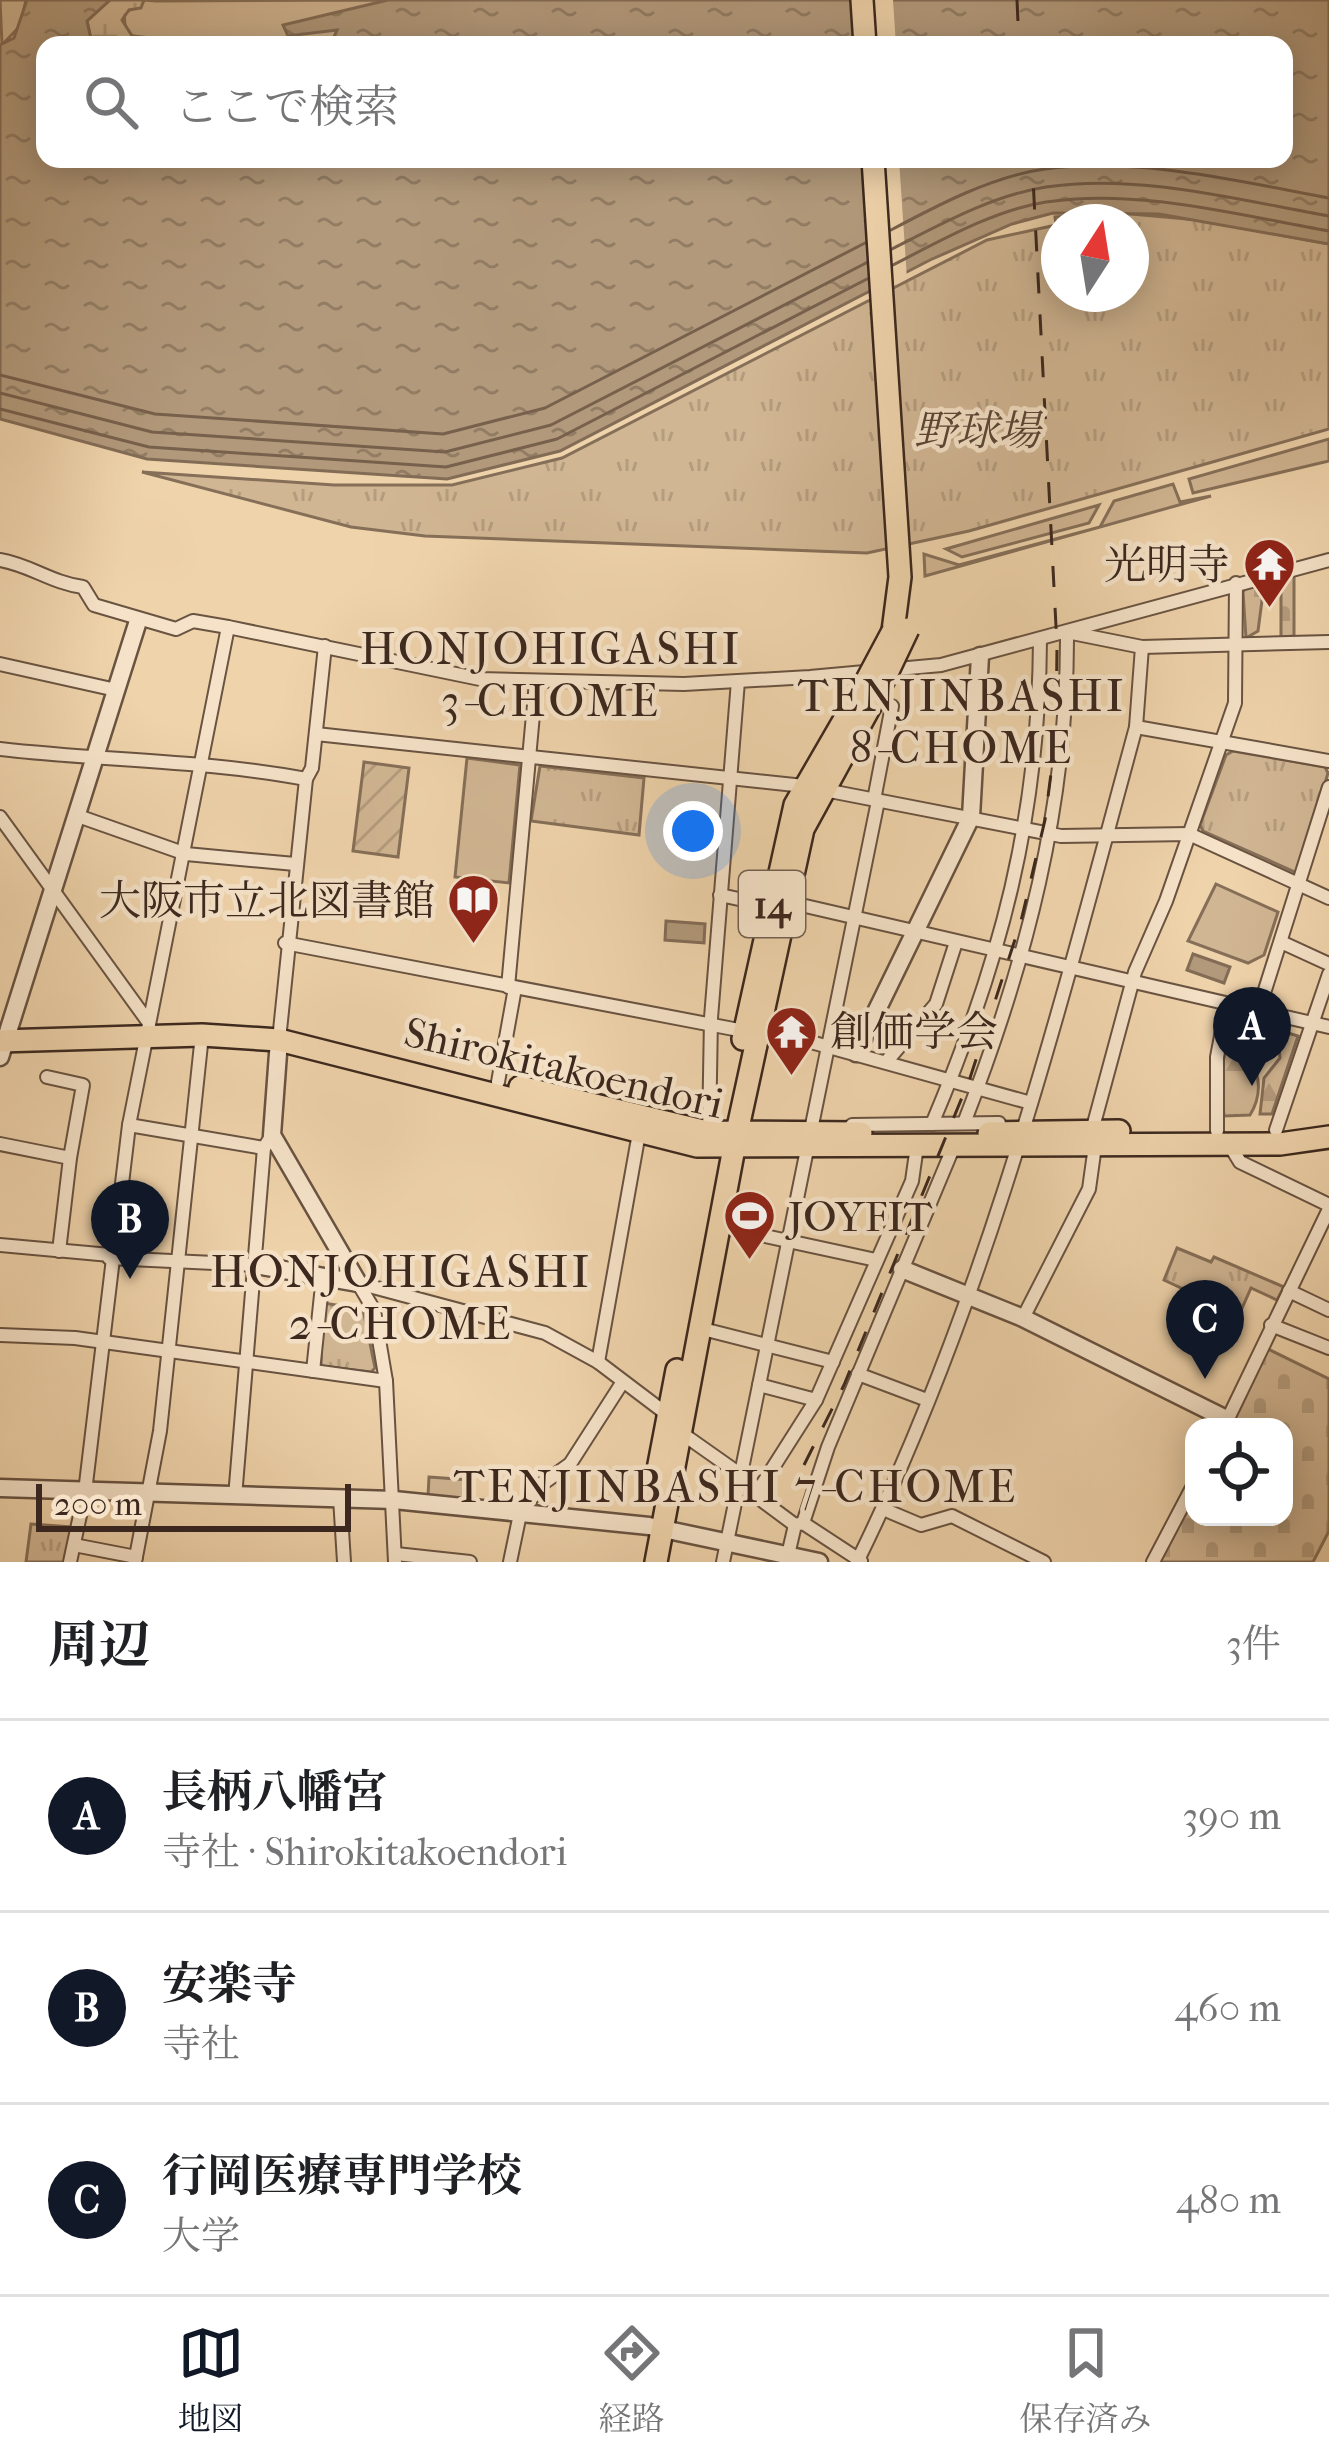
<!DOCTYPE html>
<html lang="ja">
<head>
<meta charset="utf-8">
<style>
  body { margin:0; font-family:"IM FELL French Canon","Noto Serif JP",serif; background:#f6f6f6; color:#202124 }
  .controls { position:absolute; right:36px; bottom:36px; display:grid; overflow:hidden; border-radius:24px; box-shadow:0 6px 30px #0003 }
  .controls button { width:108px; height:108px; display:grid; place-items:center; padding:0; border:0; border-bottom:3px solid #e0e0e0; background:#fff; color:#202124; font:60px sans-serif }
  .compass { position:absolute; left:1041px; top:204px; width:108px; height:108px; border-radius:50%; background:#fff; box-shadow:0 6px 30px #0003; rotate:12deg }
  .scale { position:absolute; left:36px; bottom:30px; width:315px; box-sizing:border-box; padding-left:12px; border:6px solid #3c281e; border-top:0; font-size:33px; line-height:42px; white-space:nowrap; color:#3c281e; -webkit-text-stroke:9px #f5e2c8; paint-order:stroke }
  .you { position:absolute; left:693px; top:831px; width:42px; height:42px; margin:-30px; border:9px solid #fff; border-radius:50%; background:#1a73e8; box-shadow:0 0 0 18px #1a73e833 }
  .badge { display:grid; place-items:center; width:78px; height:78px; border-radius:50%; background:#111827; color:#fff; font-size:39px; font-weight:700 }
  .pin { position:absolute; translate:-50% -99px; filter:drop-shadow(0 3px 6px #0008) }
  .pin::after { content:''; position:absolute; top:63px; width:42px; height:36px; background:inherit; clip-path:polygon(0 0,100% 0,50% 100%) }
  .list { margin:0; padding:0; list-style:none }
  h2 { display:flex; justify-content:space-between; align-items:center; height:156px; margin:0; padding:0 48px; font-size:51px }
  h2 small { font-size:39px; font-weight:400; color:#757577 }
  .list li { display:grid; grid-template-columns:78px 1fr auto; gap:36px; align-items:center; box-sizing:border-box; height:192px; padding:0 48px; border-top:3px solid #e0e0e0 }
  .list b { display:block; font-size:45px; white-space:nowrap }
  .list p { margin:0; font-size:39px; white-space:nowrap; color:#757577 }
  .list em { font-size:39px; font-style:normal; color:#757577 }
  .icon { flex:none; width:66px; height:66px; fill:none; stroke:currentColor; stroke-width:2; stroke-linecap:round; stroke-linejoin:round }
  .map { position:relative; flex:none; width:1329px; height:1562px; overflow:hidden }
  .search { position:absolute; background:#fff; box-shadow:0 6px 30px #0003; left:36px; right:36px; top:36px; height:132px; display:flex; align-items:center; gap:30px; box-sizing:border-box; padding:0 42px; border-radius:24px; color:#757577; font-size:45px }
  .sheet { height:732px; background:#fff }
  nav { display:flex; justify-content:space-around; align-items:center; box-sizing:border-box; height:168px; border-top:3px solid #e0e0e0; background:#fff; font-size:33px; color:#757577 }
  nav a { display:grid; justify-items:center; gap:6px }
  nav .on { color:#111827 }
  .map>svg:first-child { display:block }
</style>
</head>
<body>
<div class="map">
<svg width="1329" height="1562" viewBox="0 0 1329 1562">
  <defs>
    <pattern id="forest-firs" width="22" height="20" patternUnits="userSpaceOnUse" patternTransform="scale(3)"><rect width="22" height="20" fill="#d1b693"/><path d="M5 1l3.5 6h-7zM16 11l3.5 6h-7z" fill="#b49c7e"/></pattern>
    <pattern id="wetland-marsh" width="20" height="14" patternUnits="userSpaceOnUse" patternTransform="scale(3)"><rect width="20" height="14" fill="#d1b693"/><path d="M1 5h8M5 5V1M11 12h8M15 12V8" fill="none" stroke="#b49c7e"/></pattern>
    <pattern id="cemetery-stones" width="16" height="16" patternUnits="userSpaceOnUse" patternTransform="scale(3)"><rect width="16" height="16" fill="#d1b693"/><path d="M2 7V4a2 2 0 0 1 4 0v3zM10 15v-3a2 2 0 0 1 4 0v3z" fill="#b49c7e"/></pattern>
    <pattern id="park-tufts" width="24" height="20" patternUnits="userSpaceOnUse" patternTransform="scale(3)"><rect width="24" height="20" fill="#d1b693"/><path d="M3 7l-1-3M5 7V3M7 7l1-3M15 17l-1-3M17 17v-4M19 17l1-3" fill="none" stroke="#b49c7e"/></pattern>
    <pattern id="garden-furrows" width="10" height="10" patternUnits="userSpaceOnUse" patternTransform="scale(3)"><rect width="10" height="10" fill="#d1b693"/><path d="M-1 1l2-2M0 10L10 0M9 11l2-2" fill="none" stroke="#b49c7e"/></pattern>
    <pattern id="water-ripples" width="26" height="14" patternUnits="userSpaceOnUse" patternTransform="scale(3)"><rect width="26" height="14" fill="#b2997b"/><path d="M2 4q2-2 4 0t4 0M15 11q2-2 4 0t4 0" fill="none" stroke="#927d64"/></pattern>
  </defs>
  <rect width="100%" height="100%" fill="#efd3ab"/>
  <filter id="stains"><feTurbulence type="fractalNoise" baseFrequency=".00167" numOctaves="4"/><feColorMatrix values="0 0 0 0 .2 0 0 0 0 .09 0 0 0 0 .02 0 0 0 .5 -.17"/></filter>
  <radialGradient id="worn" r=".72"><stop offset=".6" stop-color="#630" stop-opacity="0"/><stop offset="1" stop-color="#630" stop-opacity=".3"/></radialGradient>
  <g fill="#d1b693" stroke="#866f58" stroke-width="3">
    <path d="M0 0H26L20 26 2 45Z"/>
    <path d="M144 0 156 1 388 0 295 31 337 30 331 45H207L126 35 124 14Z"/>
    <path d="M1329 439V461L1193 493 1189 479Z"/>
    <path d="M1173 484 1180 502 1211 496 925 576 924 554 959 565 1100 527 1114 501Z"/>
    <path d="M1099 505 1089 523 962 557 946 549Z"/>
    <path d="M467 758 520 765 509 883 455 877Z"/>
    <path d="M1216 884 1278 912 1264 955 1248 963 1188 941Z"/>
  </g>
  <path fill="url(#forest-firs)" stroke="#866f58" stroke-width="3" d="M1234 1017 1298 1036 1272 1114H1260L1264 1078 1280 1058 1278 1036 1267 1031 1258 1035 1251 1056C1259 1076 1263 1094 1250 1115L1224 1116 1220 1073Z"/>
  <path fill="url(#wetland-marsh)" stroke="#866f58" stroke-width="3" d="M110 0H144L141 8 129 10 122 20 134 39H91L87 21Z"/>
  <g fill="url(#cemetery-stones)" stroke="#866f58" stroke-width="3">
    <path d="M1294 576V636L1281 637V586L1264 585 1258 631 1246 638 1243 592 1246 587Z"/>
    <path d="M1268 1349 1329 1379V1531L1313 1562H1156L1194 1490V1517H1284V1427H1227Z"/>
  </g>
  <g fill="url(#park-tufts)" stroke="#866f58" stroke-width="3" fill-rule="evenodd">
    <path d="M1120 213 1198 220 1329 244V429L969 531 867 553 425 536 351 527 142 472 334 485H452L562 458 987 240 1056 225 1055 217ZM1059 222H1131V294H1059Z"/>
    <path d="M1233 751 1325 767 1328 773 1300 870 1295 872 1203 831 1200 825 1226 755Z"/>
    <path d="M540 766 644 778 639 835 531 821Z"/>
    <path d="M1177 1248 1211 1262 1214 1257 1284 1287 1277 1300 1251 1288 1239 1315 1164 1280Z"/>
    <path d="M323 1303 363 1309 375 1368 371 1372 321 1366Z"/>
    <path d="M429 1477 470 1480 469 1500 428 1496Z"/>
    <path d="M31 1524 74 1527 66 1562H26Z"/>
  </g>
  <path fill="url(#garden-furrows)" stroke="#866f58" stroke-width="3" d="M364 762 409 768 398 857 353 851Z"/>
  <g fill="url(#water-ripples)" stroke="#836c56" stroke-width="3">
    <path d="M27 0H110L87 21 91 39 207 45H45V159H1284V45H331L337 30 288 36 283 25 388 0H1329V244L1159 214 1053 213 1012 224 930 260 560 451 447 479 147 459 0 419V45L14 38Z"/>
    <path d="M666 921 705 924 704 943 665 940Z"/>
    <path d="M1193 954 1230 967 1224 983 1187 970Z"/>
  </g>
  <g fill="#efd3ab">
    <path d="M850 0H893L896 45H853Z"/>
    <path d="M867 159H899L907 279 875 295Z"/>
  </g>
  <g fill="none" stroke-linecap="round" stroke-linejoin="round">
    <g stroke="#77604c" stroke-width="3">
      <path d="M891 230C938 205 993 176 1045 169 1139 157 1237 181 1329 198"/>
      <path d="M892 249C939 225 993 195 1046 187 1138 173 1238 200 1329 216"/>
      <path d="M893 265C940 241 994 210 1046 202 1138 188 1238 215 1329 231"/>
      <path d="M0 375 155 414 443 434 545 408 865 243"/>
      <path d="M0 393 152 432 445 452 551 425 866 263"/>
      <path d="M0 409 149 447 446 467 557 439 867 279"/>
    </g>
    <defs>
      <g id="minor">
        <path d="M0 560C30 565 52 583 83 587L94 605 176 629 193 621 228 627 480 679 684 684 810 677 941 665 1329 560"/>
        <path d="M0 664 116 690"/>
        <path d="M1136 727 1329 761"/>
        <path d="M316 734 804 786 1061 836 1189 834 1329 898"/>
        <path d="M0 749C103 761 205 760 306 779L312 768 325 646"/>
        <path d="M874 800 892 706"/>
        <path d="M78 816 186 854 295 864"/>
        <path d="M0 817 149 1023"/>
        <path d="M720 895 772 906"/>
        <path d="M788 902 1329 1027"/>
        <path d="M1281 942 1329 964"/>
        <path d="M285 943 744 1031"/>
        <path d="M508 987 536 682"/>
        <path d="M1258 1012 1329 787"/>
        <path d="M760 1028 1031 1103"/>
        <path d="M279 1040 306 779"/>
        <path d="M886 1062 936 1004 956 942"/>
        <path d="M47 1077 83 1085 70 1158"/>
        <path d="M498 1082 515 988"/>
        <path d="M964 1123C1026 964 1068 804 1067 632L1142 647 1329 642"/>
        <path d="M932 1124C1001 961 1039 817 1040 640"/>
        <path d="M129 1125 264 1148"/>
        <path d="M852 1125 999 1123"/>
        <path d="M1276 1130 1329 974"/>
        <path d="M1092 1131 1135 972 1166 901 1235 703 1236 583"/>
        <path d="M1217 1131V1057L1227 1005"/>
        <path d="M709 1134 711 1018 738 681"/>
        <path d="M0 1144 70 1158 59 1251"/>
        <path d="M1229 1144 1240 1162 1329 1205"/>
        <path d="M719 1226 876 1260"/>
        <path d="M0 1245 110 1255"/>
        <path d="M109 1258 256 1265"/>
        <path d="M358 1283 545 1333 598 1362 668 1415"/>
        <path d="M358 1283 374 1310 386 1381 395 1562"/>
        <path d="M1289 1291 1329 1310"/>
        <path d="M1023 1318 1089 1189 1095 1146"/>
        <path d="M1271 1325 1329 1348"/>
        <path d="M699 1328 833 1362"/>
        <path d="M0 1335 75 1338 386 1381"/>
        <path d="M598 1362 639 1133"/>
        <path d="M313 1371 323 1276"/>
        <path d="M858 1374 927 1400"/>
        <path d="M759 1385 816 1400"/>
        <path d="M1224 1427 1329 1209"/>
        <path d="M680 1432 741 1475"/>
        <path d="M740 1480 760 1488V1499L795 1525"/>
        <path d="M760 1488 816 1400 912 1181 916 1153"/>
        <path d="M235 1497 264 1148 272 1135"/>
        <path d="M340 1498 344 1562"/>
        <path d="M883 1509 921 1525 952 1516 1044 1562"/>
        <path d="M803 1523 861 1561"/>
        <path d="M74 1545 136 1557"/>
        <path d="M396 1554 470 1562"/>
        <path d="M788 1555 795 1525 803 1523 828 1447 951 1153"/>
        <path d="M70 1562 85 1492 129 1125 228 627"/>
        <path d="M135 1562 160 1431 202 1035"/>
        <path d="M510 1562 520 1514 542 1484 570 1464 622 1383"/>
        <path d="M723 1562 878 801"/>
        <path d="M857 1562C987 1298 1059 1010 1136 727L1142 647"/>
        <path d="M1153 1562 1194 1484"/>
      </g>
      <g id="tertiary">
        <path d="M279 1040 272 1135 358 1283"/>
        <path d="M856 1053 971 817 980 656"/>
        <path d="M0 1057 138 621"/>
        <path d="M256 1265 358 1283"/>
        <path d="M902 1269 1023 1318 1224 1418"/>
        <path d="M0 1488 394 1500 649 1526 819 1562"/>
      </g>
      <g id="primary">
        <path d="M862 0 865 45"/>
        <path d="M873 159 900 577 893 631"/>
        <path d="M743 1039 795 805 861 691"/>
        <path d="M0 1041 202 1035 279 1040 697 1146 1280 1144 1329 1137"/>
        <path d="M520 1087 707 1132 861 1133"/>
        <path d="M989 1133 1119 1131"/>
        <path d="M656 1480 677 1370"/>
        <path d="M656 1562 737 1132 803 829 879 690"/>
      </g>
    </defs>
    <use href="#minor" stroke="#695341" stroke-width="16"/>
    <use href="#tertiary" stroke="#695341" stroke-width="21"/>
    <use href="#primary" stroke="#3c281e" stroke-width="26"/>
    <use href="#minor" stroke="#f5e2c8" stroke-width="12"/>
    <use href="#tertiary" stroke="#f5e2c8" stroke-width="16"/>
    <use href="#primary" stroke="#efd3ab" stroke-width="21"/>
    <g stroke="#3c281e" stroke-width="3" stroke-dasharray="21 21" stroke-linecap="butt">
      <path d="M1017 0 1019 45"/>
      <path d="M804 1465 844 1385 970 1078 1021 921 1045 820 1056 735 1057 646 1032 159"/>
    </g>
    <defs>
      <g id="primary-bridge">
        <path d="M879 690 908 629"/>
        <path d="M861 691 893 631"/>
      </g>
    </defs>
    <use href="#primary-bridge" stroke="#3c281e" stroke-width="26" stroke-linecap="butt"/>
    <use href="#primary-bridge" stroke="#efd3ab" stroke-width="21"/>
  </g>
  <defs>
    <symbol id="temple-pin" viewBox="-11 -11 22 30"><path d="M0 17L-7.5 6A9.5 9.5 0 1 1 7.5 6Z" fill="#8f2418" stroke="#f5e2c8"/><path d="M0-6L5-2H3V0L6.5 2.5H4V6H1.5V3h-3V6H-4V2.5H-6.5L-3 0V-2H-5Z" fill="#fff"/></symbol>
    <symbol id="library-pin" viewBox="-11 -11 22 30"><path d="M0 17L-7.5 6A9.5 9.5 0 1 1 7.5 6Z" fill="#8f2418" stroke="#f5e2c8"/><path d="M-6-4Q-3-5.5-.7-3.5V5Q-3 3-6 4ZM6-4Q3-5.5 .7-3.5V5Q3 3 6 4Z" fill="#fff"/></symbol>
    <symbol id="stadium-pin" viewBox="-11 -11 22 30"><path d="M0 17L-7.5 6A9.5 9.5 0 1 1 7.5 6Z" fill="#8f2418" stroke="#f5e2c8"/><path d="M0-5a6.5 5 0 1 0 0 10a6.5 5 0 1 0 0-10ZM-3.5-1.8h7v3.6h-7Z" fill="#fff"/></symbol>
  </defs>
  <g fill-rule="evenodd">
    <use href="#temple-pin" x="1240" y="534" width="59" height="81"/>
    <use href="#library-pin" x="444" y="870" width="59" height="81"/>
    <use href="#temple-pin" x="762" y="1002" width="59" height="81"/>
    <use href="#stadium-pin" x="720" y="1186" width="59" height="81"/>
  </g>
  <g text-anchor="middle" stroke-width="9" stroke-linejoin="round" paint-order="stroke">
    <rect fill="#f5e2c8" stroke="#746051" stroke-width="3" x="739" y="871" width="66" height="66" rx="9"/>
    <g font-size="39" font-weight="bold" fill="#3c281e">
      <text x="772" y="918">14</text>
    </g>
    <g font-size="42" font-style="italic" fill="#5a4435" stroke="#f5e2c8">
      <text x="977" y="445">野球場</text>
    </g>
    <g font-size="42" fill="#3c281e" stroke="#f5e2c8" text-anchor="end">
      <text x="1230" y="579">光明寺</text>
      <text x="435" y="915">大阪市立北図書館</text>
      <text x="830" y="1046" text-anchor="start">創価学会</text>
      <text x="788" y="1231" text-anchor="start">JOYFIT</text>
    </g>
    <g font-size="42" fill="#3c281e" stroke="#f5e2c8">
      <text transform="translate(564 1067) rotate(13)" y="15">Shirokitakoendori</text>
    </g>
    <g font-size="45" letter-spacing="3" fill="#3c281e" stroke="#f5e2c8">
      <text x="551" y="664">HONJOHIGASHI<tspan x="551" dy="52">3-CHOME</tspan></text>
      <text x="962" y="711">TENJINBASHI<tspan x="962" dy="52">8-CHOME</tspan></text>
      <text x="401" y="1287">HONJOHIGASHI<tspan x="401" dy="52">2-CHOME</tspan></text>
      <text x="736" y="1502">TENJINBASHI 7-CHOME</text>
    </g>
  </g>
  <rect width="100%" height="100%" filter="url(#stains)"/>
  <rect width="100%" height="100%" fill="url(#worn)"/>
</svg>
<div class="controls">
<button><svg class="icon" aria-label="locate" viewBox="0 0 24 24"><circle cx="12" cy="12" r="6"/><path d="M12 2v4M12 18v4M2 12h4M18 12h4"/></svg></button>
</div>
<svg class="compass" viewBox="-18 -18 36 36"><path d="M0-13l5 13h-10z" fill="#e53935"/><path d="M0 13l5-13h-10z" fill="#757577"/></svg>
<div class="scale">200 m</div>
<div class="you"></div>
<div class="pin badge" style="left:1252px;top:1086px">A</div>
<div class="pin badge" style="left:130px;top:1279px">B</div>
<div class="pin badge" style="left:1205px;top:1379px">C</div>
<div class="search"><svg class="icon" aria-label="search" viewBox="0 0 24 24"><circle cx="10" cy="10" r="6"/><path d="M15 15l6 6"/></svg>ここで検索</div>
</div>
<section class="sheet">
<h2>周辺<small>3件</small></h2>
<ul class="list">
<li><span class="badge">A</span><div><b>長柄八幡宮</b><p>寺社 · Shirokitakoendori</p></div><em>390 m</em></li>
<li><span class="badge">B</span><div><b>安楽寺</b><p>寺社</p></div><em>460 m</em></li>
<li><span class="badge">C</span><div><b>行岡医療専門学校</b><p>大学</p></div><em>480 m</em></li>
</ul>
</section>
<nav>
<a class="on"><svg class="icon" aria-label="map" viewBox="0 0 24 24"><path d="M3 6l6-2 6 2 6-2v14l-6 2-6-2-6 2zM9 4v14M15 6v14"/></svg>地図</a>
<a><svg class="icon" aria-label="directions" viewBox="0 0 24 24"><path d="M12 3l9 9-9 9-9-9zM9 14v-3h6M13 9l2 2-2 2"/></svg>経路</a>
<a><svg class="icon" aria-label="saved" viewBox="0 0 24 24"><path d="M7 4h10v16l-5-4-5 4z"/></svg>保存済み</a>
</nav>
</body>
</html>
